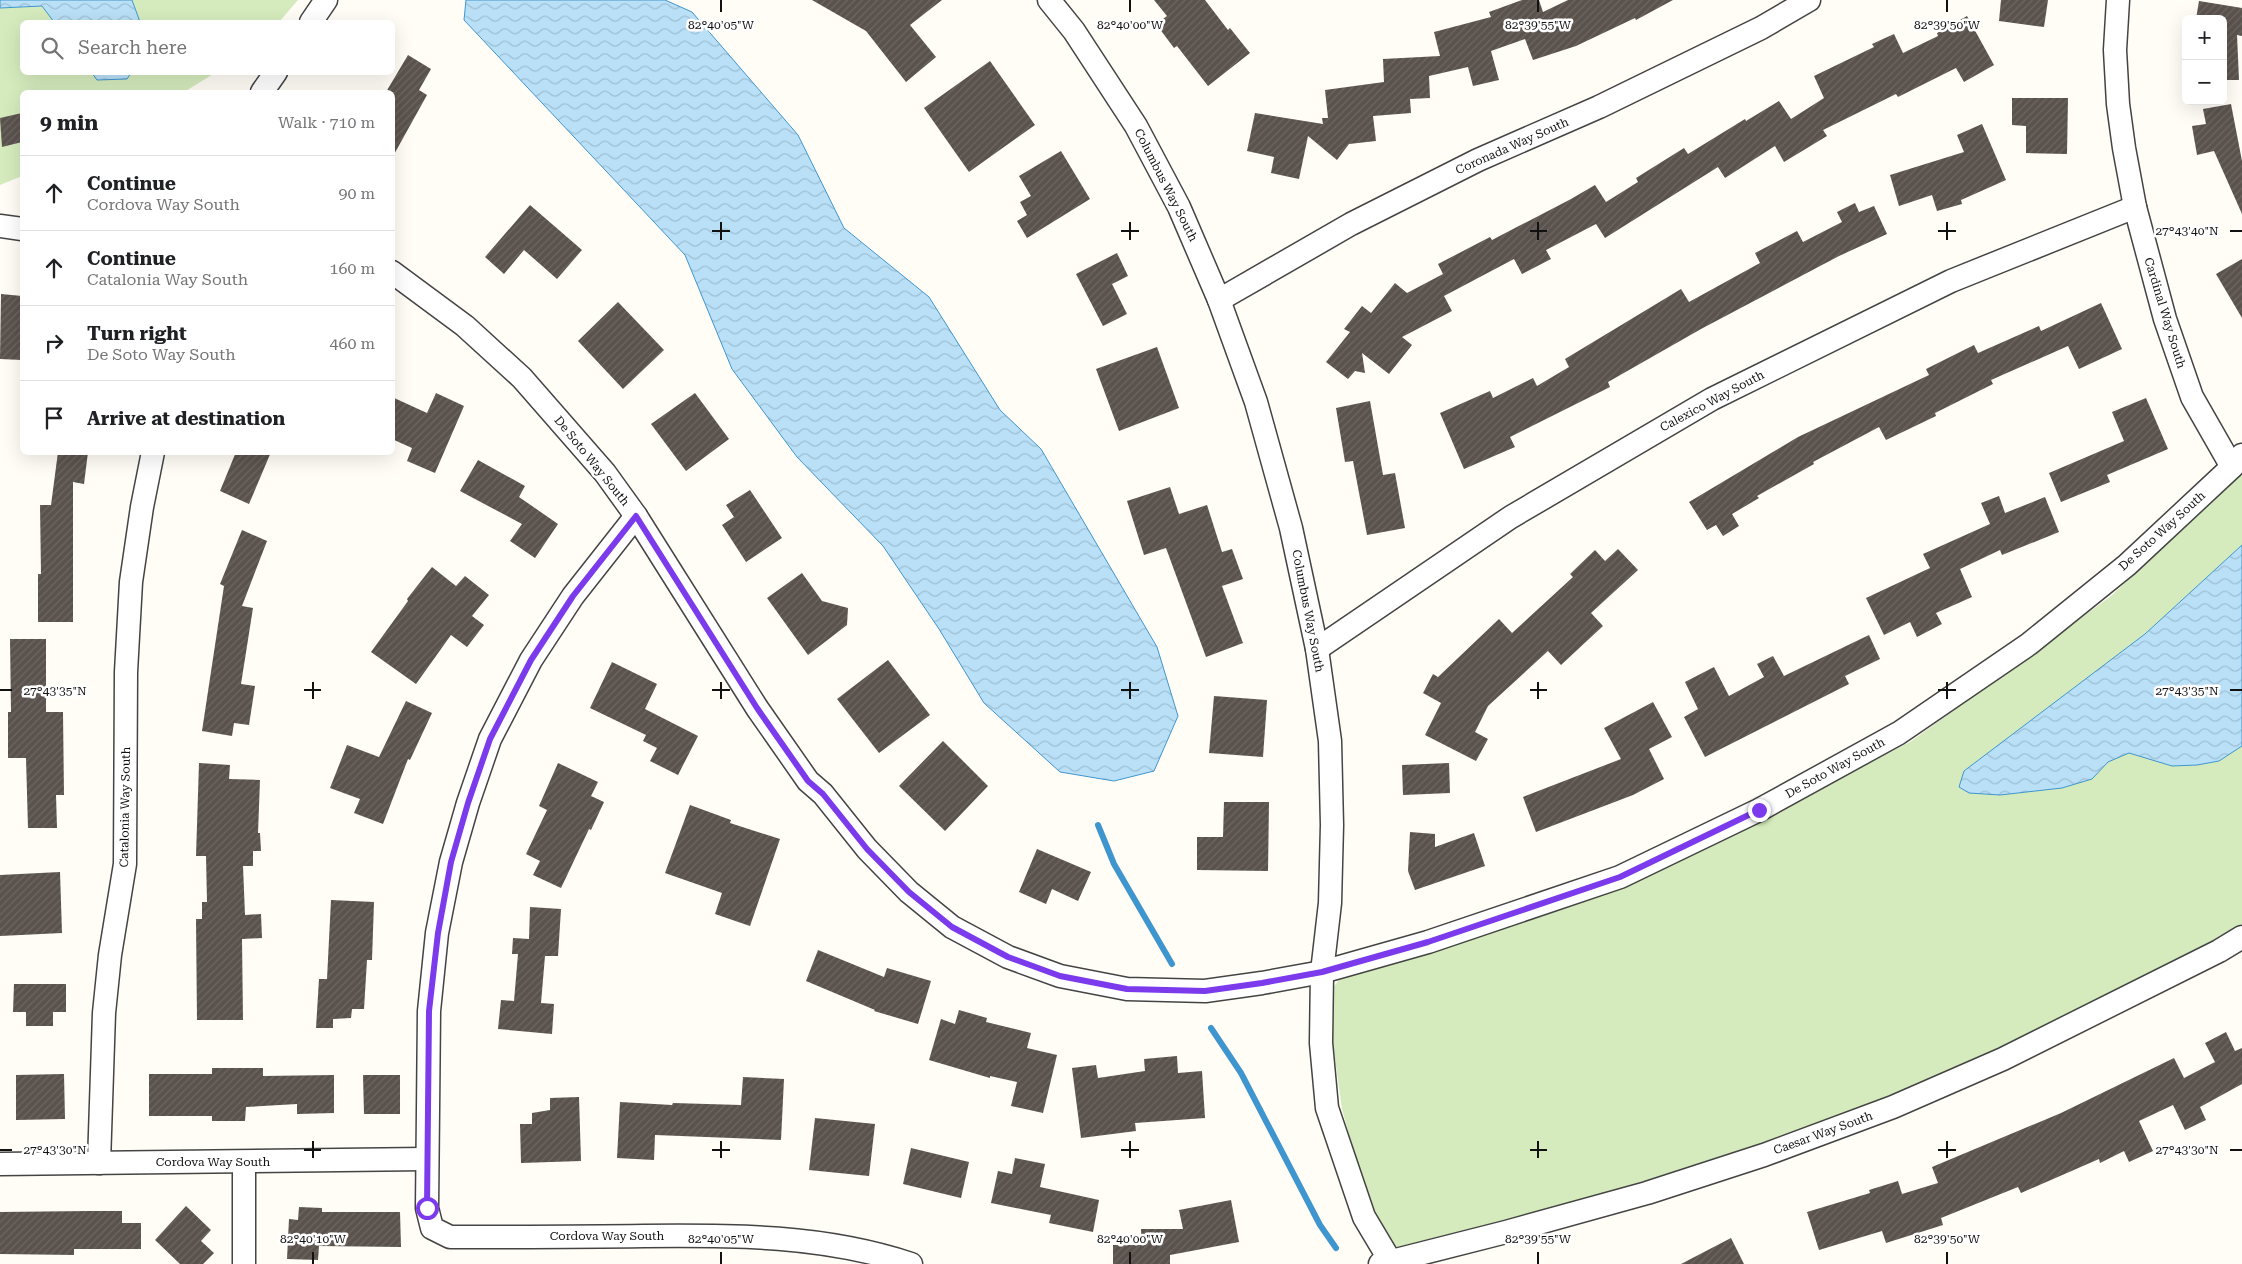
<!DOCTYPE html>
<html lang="en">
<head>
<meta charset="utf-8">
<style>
  body { margin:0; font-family:"Roboto Serif",serif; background:#f6f6f6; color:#202124 }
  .controls { position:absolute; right:15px; top:15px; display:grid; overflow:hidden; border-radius:8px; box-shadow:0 5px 20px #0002 }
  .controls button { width:45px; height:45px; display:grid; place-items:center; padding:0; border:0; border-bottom:1px solid #e0e0e0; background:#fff; color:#202124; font:25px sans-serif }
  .stop { position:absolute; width:15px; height:15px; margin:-11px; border:4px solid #7c3aed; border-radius:50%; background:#fff }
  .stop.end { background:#7c3aed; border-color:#fff; box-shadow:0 1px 5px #0008 }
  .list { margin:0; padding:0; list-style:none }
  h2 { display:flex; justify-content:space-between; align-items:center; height:65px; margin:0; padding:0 20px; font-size:21px }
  h2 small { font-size:16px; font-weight:400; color:#757577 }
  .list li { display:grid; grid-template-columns:32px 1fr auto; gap:15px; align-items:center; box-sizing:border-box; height:75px; padding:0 20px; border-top:1px solid #e0e0e0 }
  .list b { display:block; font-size:19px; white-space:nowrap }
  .list p { margin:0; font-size:16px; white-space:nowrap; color:#757577 }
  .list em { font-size:16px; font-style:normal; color:#757577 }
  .icon { flex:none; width:28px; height:28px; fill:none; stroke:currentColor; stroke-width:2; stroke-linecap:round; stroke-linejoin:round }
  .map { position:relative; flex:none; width:2242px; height:1264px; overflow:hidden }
  .search { position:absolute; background:#fff; box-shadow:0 5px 20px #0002; left:20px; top:20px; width:375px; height:55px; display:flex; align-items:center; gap:12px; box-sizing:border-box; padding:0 18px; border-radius:8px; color:#757577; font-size:19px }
  .panel { position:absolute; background:#fff; box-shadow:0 5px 20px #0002; left:20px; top:90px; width:375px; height:365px; border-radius:8px }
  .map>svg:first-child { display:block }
</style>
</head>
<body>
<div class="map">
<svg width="2242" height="1264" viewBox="0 0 2242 1264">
  <defs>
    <pattern id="water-waves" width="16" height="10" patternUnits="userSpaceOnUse" patternTransform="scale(1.25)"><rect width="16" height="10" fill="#b9e0f7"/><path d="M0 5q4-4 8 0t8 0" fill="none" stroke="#9ebfd3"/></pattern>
    <pattern id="building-hatch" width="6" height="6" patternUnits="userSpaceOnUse" patternTransform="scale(1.25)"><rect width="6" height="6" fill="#5a524d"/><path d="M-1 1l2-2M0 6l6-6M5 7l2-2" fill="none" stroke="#6d6662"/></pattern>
  </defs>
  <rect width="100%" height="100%" fill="#fffdf5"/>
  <g fill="#d5ebbd">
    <path d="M132 0H298L279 22H140Z"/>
    <path d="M42 6 54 22H22V72L92 73 98 80 127 79 131 73H215L184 92H22V176L0 185V8Z"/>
    <path d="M2242 468V924L2214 941C2108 994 2002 1049 1892 1096 1732 1163 1562 1207 1394 1248L1375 1215 1373 1205 1361 1178 1342 1109 1332 1038V989L1342 976 1734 834 1910 742 2111 596 2160 550Z"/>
  </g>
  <g fill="url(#water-waves)" stroke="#3f96cf">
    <path d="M0 0H132L140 22H54L42 6 0 8Z"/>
    <path d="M466 0H665L692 12 798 135 844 228 929 297 1000 410 1041 449 1157 647 1178 716 1154 771 1114 781 1060 772 984 703 939 629 883 546 797 457 732 369 685 255 464 20Z"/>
    <path d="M92 73H131L127 79 97 80Z"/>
    <path d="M2242 545V746L2219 761 2197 765 2172 766 2129 753 2108 762 2092 779 2062 788 2000 795 1969 793 1959 787 1964 771 2145 634Z"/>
  </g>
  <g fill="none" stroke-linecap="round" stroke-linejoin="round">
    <g stroke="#3f96cf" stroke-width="6">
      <path d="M1098 825 1114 864 1172 964"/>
      <path d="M1211 1028 1241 1073 1320 1225 1336 1248"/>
    </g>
  </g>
  <g fill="url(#building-hatch)">
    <path d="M812 0H942L910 25 936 57 906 82 866 31Z"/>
    <path d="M1154 0H1205L1228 30 1230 28 1250 53 1208 86 1177 46 1174 48 1156 24 1167 16Z"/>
    <path d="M1522 0H1539L1543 12 1568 0H1673L1636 20 1635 18 1576 46 1533 60 1525 39 1491 51 1499 80 1473 86 1468 67 1429 76 1430 98 1410 99 1411 113 1373 116 1376 141 1349 144 1337 160 1308 136 1299 179 1271 173 1274 157 1247 151 1255 113 1323 124 1322 118H1328L1325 90 1384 82 1383 59 1440 56 1434 32 1491 17 1489 12Z"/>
    <path d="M2001 0H2048L2044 27 1999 21Z"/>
    <path d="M2199 1 2242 8V36L2237 35 2239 80H2223V19H2196Z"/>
    <path d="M1967 16 1994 65 1964 82 1956 68 1898 97 1896 94 1823 130 1827 136 1784 162 1775 146 1725 178 1718 167 1605 238 1596 224 1546 250 1551 259 1522 274 1514 259 1444 296 1452 311 1402 337 1412 345 1389 374 1362 353 1365 373 1355 371 1348 379 1326 362 1350 332 1344 329 1362 306 1371 313 1395 283 1407 293 1443 274 1438 264 1490 237 1492 240 1571 199 1595 185 1606 202 1638 182 1636 178 1684 148 1688 154 1745 119 1746 121 1779 101 1791 119 1824 98 1814 76 1874 47 1872 44 1894 34 1903 53 1938 36 1937 33Z"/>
    <path d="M408 55 431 69 419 90 427 95 392 158V92H386Z"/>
    <path d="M990 61 1035 125 969 172 924 108Z"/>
    <path d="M2012 98H2068L2067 154 2026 153V126L2012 125Z"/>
    <path d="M2231 104 2242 161V214L2214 151 2197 155 2192 126 2206 124 2203 109Z"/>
    <path d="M22 113V142L2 147 0 118Z"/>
    <path d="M1982 124 2006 180 1961 200 1962 204 1937 211 1932 195 1899 206 1890 175 1964 152 1957 135Z"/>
    <path d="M1061 151 1090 199 1027 238 1017 221 1027 215 1020 202 1031 196 1019 176Z"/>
    <path d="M1855 203 1859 212 1874 206 1887 234 1839 256 1701 329 1608 382 1610 387 1510 437 1515 447 1464 469 1440 413 1490 391 1493 398 1533 378 1537 386 1569 367 1565 359 1681 289 1689 302 1760 263 1755 253 1797 231 1803 242 1842 222 1837 212Z"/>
    <path d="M530 205 582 250 557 279 524 250 504 274 485 257Z"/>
    <path d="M1117 253 1128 276 1112 284 1127 314 1103 326 1076 274Z"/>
    <path d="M2242 259V318L2216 274Z"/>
    <path d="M1 294 22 296V360L0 359Z"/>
    <path d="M618 302 664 350 623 389 578 341Z"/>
    <path d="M2101 303 2122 349 2079 369 2068 346 1991 380 1993 384 1935 413 1936 416 1886 440 1879 427 1813 462 1814 464 1757 496 1759 498 1732 514 1739 526 1723 536 1716 525 1707 530 1689 502 1798 437 1929 375 1926 369 1974 345 1978 353 2039 326 2041 331Z"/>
    <path d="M1157 347 1179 408 1119 431 1096 369Z"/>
    <path d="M436 393 464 406 435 473 407 461 412 448 392 439V397L427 413Z"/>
    <path d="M695 393 729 439 686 471 651 424Z"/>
    <path d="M2146 398 2168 449 2107 475 2110 482 2061 502 2049 473 2124 441 2112 412Z"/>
    <path d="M1370 401 1383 475 1395 473 1405 528 1367 535 1353 461 1345 462 1336 408Z"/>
    <path d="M58 452H88L84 484 73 482V622H38V574H41L40 505H51Z"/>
    <path d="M236 452H271L249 504 220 491Z"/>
    <path d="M478 460 525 486 519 497 558 524 535 558 510 541 522 524 460 491Z"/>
    <path d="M1170 487 1179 514 1207 505 1222 552 1232 549 1243 579 1222 586 1243 643 1206 657 1166 548 1144 555 1127 501Z"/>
    <path d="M750 490 782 538 746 562 722 525 734 517 726 505Z"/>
    <path d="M1999 496 2005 513 2045 497 2059 532 2002 555 2000 550 1960 569 1972 597 1936 613 1942 624 1917 637 1910 622 1884 635 1866 598 1930 568 1923 554 1990 524 1981 503Z"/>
    <path d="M242 530 267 541 242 606 253 608 241 684 255 686 249 725 234 723 232 736 202 731 224 586 220 584Z"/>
    <path d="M1618 549 1638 570 1591 613 1603 626 1561 665 1548 651 1488 706 1475 732 1488 739 1476 761 1425 735 1441 703 1423 693 1433 674 1438 677 1499 619 1512 633 1573 577 1570 574 1595 550 1605 561Z"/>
    <path d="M432 567 456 586 465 576 489 595 472 616 484 625 467 647 451 635 416 684 371 652 408 601 407 599Z"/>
    <path d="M802 573 822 601 848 608 847 625 808 655 767 598Z"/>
    <path d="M1869 635 1880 659 1845 676 1849 684 1705 757 1684 717 1698 709 1685 682 1714 667 1729 696 1764 677 1757 664 1773 656 1784 676Z"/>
    <path d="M10 639H46V712H63L64 795H56L57 828H28L26 758H8V712H11Z"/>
    <path d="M888 660 930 715 879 753 837 699Z"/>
    <path d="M612 662 657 684 645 709 698 736 678 775 650 761 657 748 643 741 646 735 590 708Z"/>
    <path d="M1214 696 1267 700 1263 757 1209 753Z"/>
    <path d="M406 701 432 713 410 760 408 759 383 824 354 813 360 799 330 788 347 745 379 757Z"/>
    <path d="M1653 702 1672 737 1649 749 1664 779 1633 795 1536 832 1523 797 1621 759 1604 728Z"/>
    <path d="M943 741 988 786 945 831 899 786Z"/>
    <path d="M199 763 230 765 229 779 260 780 258 833H260L261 851H253V866H243L245 915 261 914 262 938 242 939 243 1020H197L196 919H202V902H207L206 856H196Z"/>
    <path d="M558 763 598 782 591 796 604 802 591 830 589 829 561 888 533 875 540 861 526 854 547 810 539 806Z"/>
    <path d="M1449 763 1450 793 1403 795 1402 765Z"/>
    <path d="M1224 802H1269L1268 871 1197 870V837H1223Z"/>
    <path d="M690 805 731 820 730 823 780 839 750 926 715 914 722 893 665 873Z"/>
    <path d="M1410 832 1435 834V847L1474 833 1485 866 1415 890 1408 871Z"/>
    <path d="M1037 849 1091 872 1078 901 1052 889 1046 904 1019 892Z"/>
    <path d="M60 872 62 933 0 936V875Z"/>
    <path d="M331 900 374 902 372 960H367L364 1009H352L351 1018 333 1019V1028H316L319 979H327Z"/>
    <path d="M530 907 561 909 558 956H545L541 1003 554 1004 552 1034 498 1029 501 1000 514 1001 518 954H512L513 938 529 939Z"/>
    <path d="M818 950 884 977 887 968 931 981 918 1024 874 1011 875 1010 806 981Z"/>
    <path d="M14 984H66V1012H53V1026H26V1012H13Z"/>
    <path d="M959 1010 987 1018 986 1022 1031 1033 1027 1048 1057 1055 1043 1113 1011 1106 1017 1082 990 1076V1078L929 1060 941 1019 955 1024Z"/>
    <path d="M2226 1032 2235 1051 2242 1048V1084L2200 1107 2206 1120 2185 1130 2173 1105 2139 1121 2153 1151 2129 1162 2124 1151 2100 1163 2099 1159 2021 1193 2018 1187 1941 1218 1943 1225 1886 1243 1882 1231 1819 1250 1807 1212 1870 1193 1869 1190 1898 1181 1902 1194 1938 1183 1932 1167 2061 1113 2174 1058 2184 1078 2215 1062 2205 1043Z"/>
    <path d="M1177 1056 1178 1073 1202 1071 1205 1118 1135 1123 1136 1131 1081 1138 1072 1068 1096 1065 1098 1078 1145 1071 1144 1059Z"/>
    <path d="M212 1068H263V1076L334 1075V1113L297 1114V1104L246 1107 245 1121H212V1116H149V1074H212Z"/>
    <path d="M64 1074 65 1119 16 1120V1075Z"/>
    <path d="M363 1075H400V1114H364Z"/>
    <path d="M743 1077 784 1079 781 1140 655 1135 654 1160 617 1158 620 1102 672 1105 673 1103 741 1105Z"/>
    <path d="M579 1097 581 1161 521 1163 520 1124H532V1113L550 1110V1098Z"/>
    <path d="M815 1118 875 1124 869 1176 809 1170Z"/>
    <path d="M911 1148 969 1162 961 1198 903 1184Z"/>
    <path d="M1015 1158 1045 1164 1040 1187 1099 1200 1093 1232 1049 1223 1051 1215 991 1203 998 1171 1012 1174Z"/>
    <path d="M1231 1200 1239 1242 1170 1255V1264H1113V1245H1142L1141 1229H1183L1179 1210Z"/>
    <path d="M186 1206 211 1230 201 1241 214 1253 203 1264H180L155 1240Z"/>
    <path d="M299 1207 322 1208V1212H400L401 1247 319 1246 318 1260 287 1259 289 1219 298 1220Z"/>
    <path d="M89 1211H122V1223H141V1249H74V1255L0 1254V1212Z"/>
    <path d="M1731 1238 1744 1264H1681Z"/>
  </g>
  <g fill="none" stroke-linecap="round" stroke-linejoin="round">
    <defs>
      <g id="minor">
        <path d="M1049 0 1074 31 1136 126 1179 207 1219 300 1256 402 1291 528 1317 649 1330 741 1332 825 1330 903 1322 972 1321 1043 1327 1108 1364 1217 1392 1264"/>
        <path d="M2118 0 2115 50 2118 104 2124 148 2135 207 2165 319 2192 397 2232 467"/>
        <path d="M311 22 326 0"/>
        <path d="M262 92 276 72"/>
        <path d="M0 226 22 229"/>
        <path d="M392 272 465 326 522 378 605 473 636 516 757 708 808 781 823 794 867 849 909 892 952 927 1008 957 1060 976 1127 989 1205 991 1262 983 1322 972 1428 942 1620 877 1759 810 1899 733 2029 644 2127 565 2232 467 2242 455"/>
        <path d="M1219 300 1351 224 1478 160 1599 107 1761 28 1809 0"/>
        <path d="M636 516 573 596 531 660 490 739 468 803 451 862 437 933 429 1011 427 1208 432 1228 450 1237C515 1237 579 1237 644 1236 734 1235 824 1235 911 1264"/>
        <path d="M1317 649 1511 517 1712 399 1951 281 2135 207"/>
        <path d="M244 1162V1264"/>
        <path d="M99 1163 104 1013 110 955 125 864 126 672 131 582 142 507 153 452"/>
        <path d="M0 1164 426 1159"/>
        <path d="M1380 1264 1506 1232 1647 1193 1764 1155 1893 1107 2003 1059 2219 951 2242 937"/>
      </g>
    </defs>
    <use href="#minor" stroke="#444" stroke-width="25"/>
    <use href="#minor" stroke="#fff" stroke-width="22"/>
  </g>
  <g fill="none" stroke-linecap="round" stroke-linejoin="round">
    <path stroke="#7c3aed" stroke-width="6" d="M427 1208 429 1011 438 933 451 862 468 803 490 739 531 660 573 596 636 516 757 708 808 781 823 794 867 849 909 892 952 927 1008 957 1060 976 1127 989 1205 991 1262 983 1322 972 1428 942 1620 877 1759 810"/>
  </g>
  <path fill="none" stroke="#111" stroke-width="2" d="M721 0V12M1130 0V12M1538 0V12M1947 0V12M721 222V240M1130 222V240M1538 222V240M1947 222V240M712 231H730M1121 231H1139M1530 231H1547M1938 231H1956M2230 231H2242M313 682V699M721 682V699M1130 682V699M1538 682V699M1947 682V699M0 690H12M304 690H321M712 690H730M1121 690H1139M1530 690H1547M1938 690H1956M2230 690H2242M313 1141V1158M721 1141V1158M1130 1141V1158M1538 1141V1158M1947 1141V1158M0 1150H12M304 1150H321M712 1150H730M1121 1150H1139M1530 1150H1547M1938 1150H1956M2230 1150H2242M313 1252V1264M721 1252V1264M1130 1252V1264M1538 1252V1264M1947 1252V1264"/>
  <g text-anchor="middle" stroke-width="5" stroke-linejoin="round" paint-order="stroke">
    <g font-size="12" fill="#111" stroke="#fff">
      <text transform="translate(1512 146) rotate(-24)" y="4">Coronada Way South</text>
      <text transform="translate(1166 185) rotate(63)" y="4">Columbus Way South</text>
      <text transform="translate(2165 313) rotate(73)" y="4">Cardinal Way South</text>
      <text transform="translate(1712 401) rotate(-28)" y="4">Calexico Way South</text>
      <text transform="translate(592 461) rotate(51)" y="4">De Soto Way South</text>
      <text transform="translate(2162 531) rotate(-42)" y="4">De Soto Way South</text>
      <text transform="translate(1308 611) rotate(79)" y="4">Columbus Way South</text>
      <text transform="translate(1835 768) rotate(-29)" y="4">De Soto Way South</text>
      <text transform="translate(125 807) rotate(-89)" y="4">Catalonia Way South</text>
      <text transform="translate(1823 1133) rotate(-20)" y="4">Caesar Way South</text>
      <text x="213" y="1166">Cordova Way South</text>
      <text x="607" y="1240">Cordova Way South</text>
    </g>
  </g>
  <g font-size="12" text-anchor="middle" fill="#111" stroke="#fff" stroke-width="5" stroke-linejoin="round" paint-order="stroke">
    <text x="721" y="29">82°40'05"W</text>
    <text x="1130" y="29">82°40'00"W</text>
    <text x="1538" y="29">82°39'55"W</text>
    <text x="1947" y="29">82°39'50"W</text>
    <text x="2187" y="235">27°43'40"N</text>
    <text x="55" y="695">27°43'35"N</text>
    <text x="2187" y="695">27°43'35"N</text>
    <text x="55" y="1154">27°43'30"N</text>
    <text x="2187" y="1154">27°43'30"N</text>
    <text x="313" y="1243">82°40'10"W</text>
    <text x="721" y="1243">82°40'05"W</text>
    <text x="1130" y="1243">82°40'00"W</text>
    <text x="1538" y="1243">82°39'55"W</text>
    <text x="1947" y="1243">82°39'50"W</text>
  </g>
</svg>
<div class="controls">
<button>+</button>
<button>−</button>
</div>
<div class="stop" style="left:427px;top:1208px"></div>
<div class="stop end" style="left:1759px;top:810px"></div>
<div class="search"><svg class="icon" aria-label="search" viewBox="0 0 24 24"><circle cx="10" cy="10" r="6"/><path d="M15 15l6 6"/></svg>Search here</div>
<section class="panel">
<h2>9 min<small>Walk · 710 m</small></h2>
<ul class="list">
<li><svg class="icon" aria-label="ahead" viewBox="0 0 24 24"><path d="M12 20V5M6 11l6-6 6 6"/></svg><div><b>Continue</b><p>Cordova Way South</p></div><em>90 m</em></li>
<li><svg class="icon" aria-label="ahead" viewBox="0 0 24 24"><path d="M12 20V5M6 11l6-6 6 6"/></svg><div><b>Continue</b><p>Catalonia Way South</p></div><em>160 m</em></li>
<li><svg class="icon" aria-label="right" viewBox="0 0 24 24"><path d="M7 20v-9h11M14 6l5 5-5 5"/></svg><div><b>Turn right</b><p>De Soto Way South</p></div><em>460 m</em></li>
<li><svg class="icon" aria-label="arrive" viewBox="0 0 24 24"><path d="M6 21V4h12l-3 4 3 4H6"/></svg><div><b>Arrive at destination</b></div></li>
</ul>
</section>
</div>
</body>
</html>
